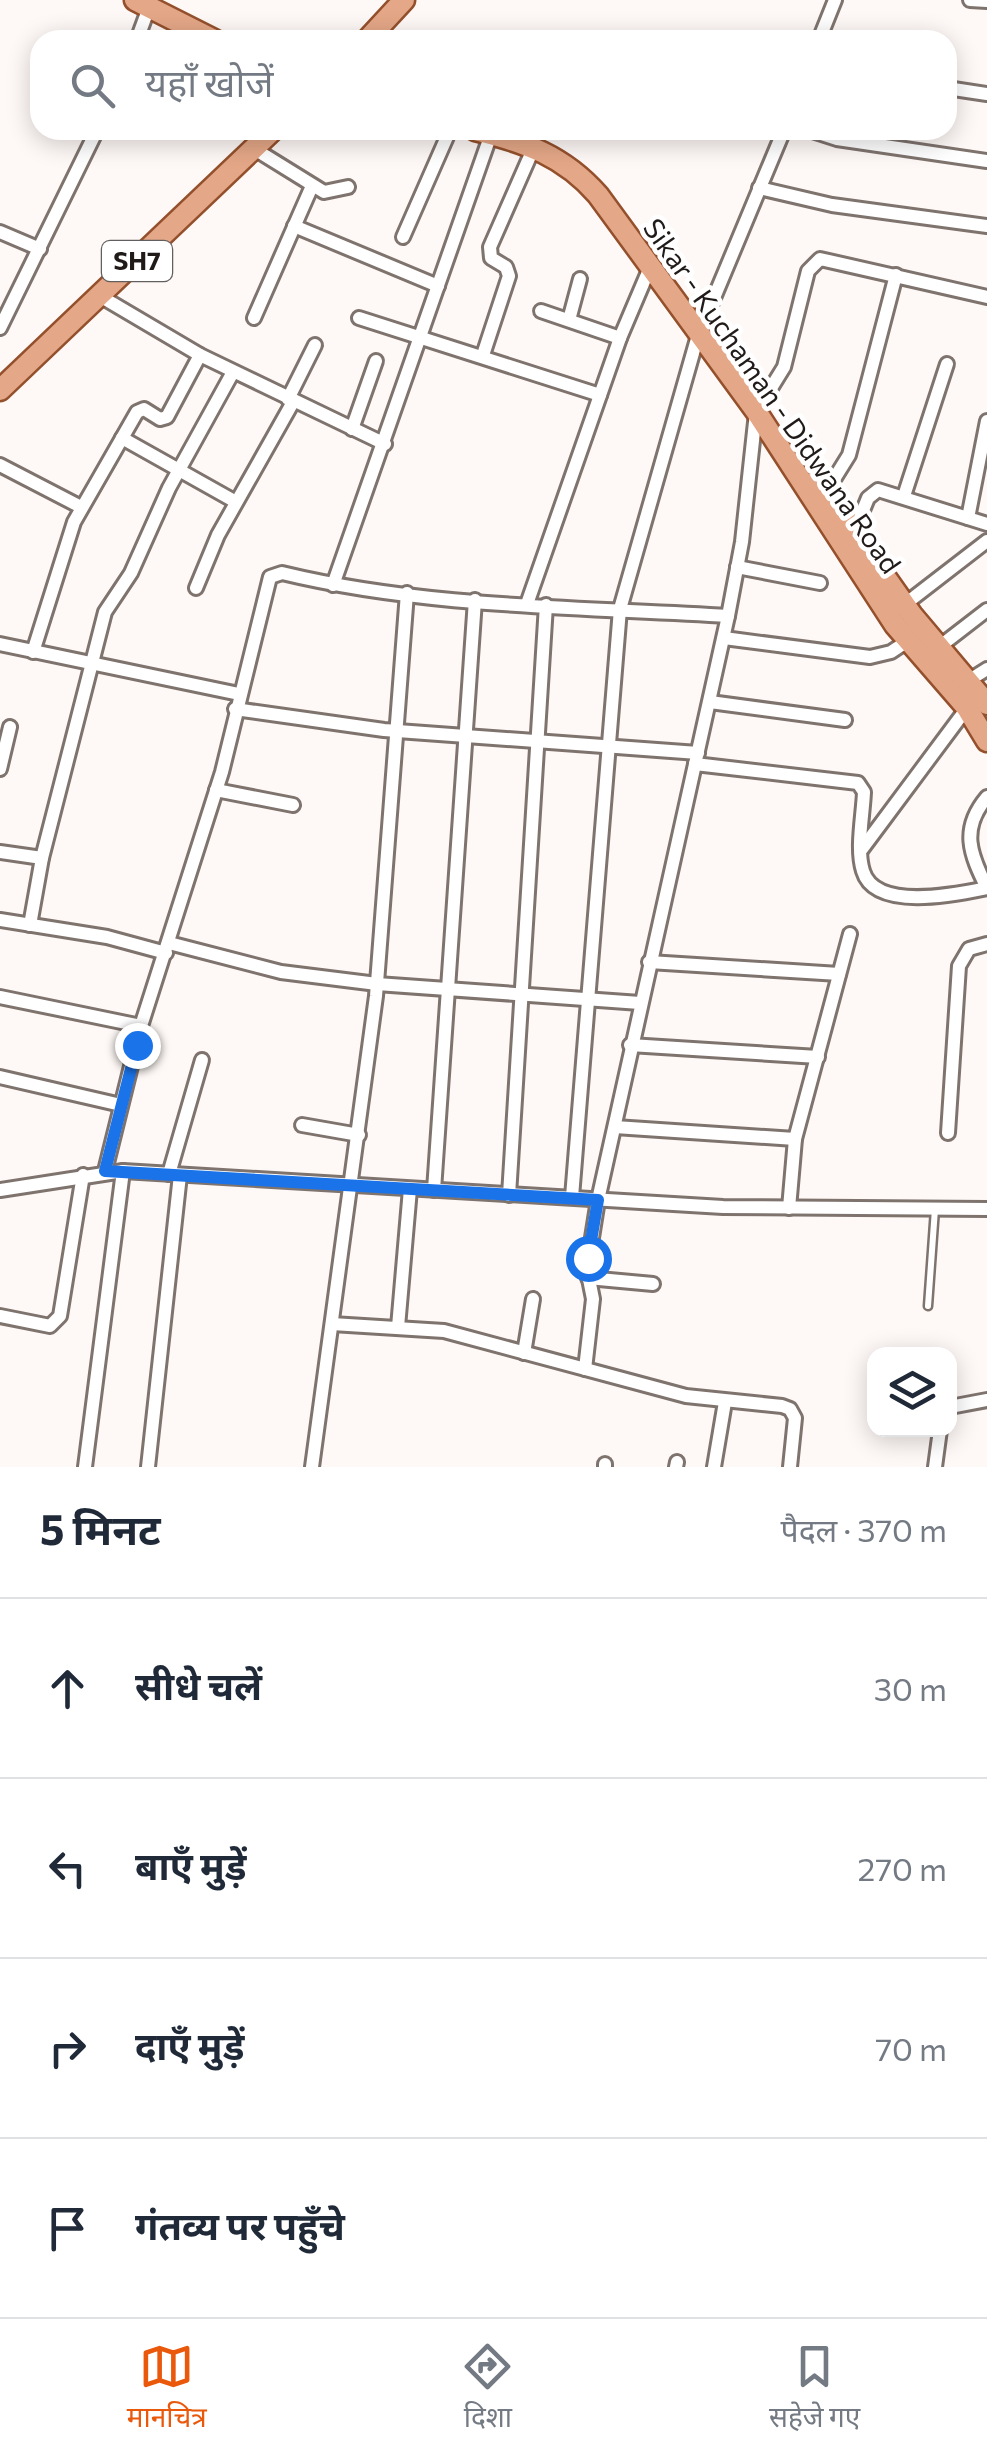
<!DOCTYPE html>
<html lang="hi">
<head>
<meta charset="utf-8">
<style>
  body { margin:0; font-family:Commissioner,"Noto Sans Devanagari",sans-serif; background:#f2f2f3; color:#1f2937 }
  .controls { position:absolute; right:30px; bottom:30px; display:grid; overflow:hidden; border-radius:20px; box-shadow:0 5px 25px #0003 }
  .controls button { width:90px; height:90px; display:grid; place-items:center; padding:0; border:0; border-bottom:2px solid #e0e1e3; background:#fff; color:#1f2937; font:50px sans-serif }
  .stop { position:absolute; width:30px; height:30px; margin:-22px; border:8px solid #1a73e8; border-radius:50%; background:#fff }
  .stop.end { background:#1a73e8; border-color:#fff; box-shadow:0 2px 10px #0008 }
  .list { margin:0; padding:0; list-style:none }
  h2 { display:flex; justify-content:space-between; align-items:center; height:130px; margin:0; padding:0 40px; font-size:42px }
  h2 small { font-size:32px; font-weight:400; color:#747a83 }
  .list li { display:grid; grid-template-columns:65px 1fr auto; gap:30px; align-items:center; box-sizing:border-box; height:180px; padding:0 40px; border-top:2px solid #e0e1e3 }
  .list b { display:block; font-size:38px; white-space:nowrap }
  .list em { font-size:32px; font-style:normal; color:#747a83 }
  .icon { flex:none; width:55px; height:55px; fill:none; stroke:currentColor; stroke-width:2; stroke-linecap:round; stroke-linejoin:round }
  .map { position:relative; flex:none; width:987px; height:1467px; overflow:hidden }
  .search { position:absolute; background:#fff; box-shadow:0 5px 25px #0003; left:30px; right:30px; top:30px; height:110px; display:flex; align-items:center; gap:25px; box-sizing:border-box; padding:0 35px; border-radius:30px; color:#747a83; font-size:38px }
  .sheet { height:850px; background:#fff }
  nav { display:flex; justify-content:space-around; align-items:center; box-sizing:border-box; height:140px; border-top:2px solid #e0e1e3; background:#fff; font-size:28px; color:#747a83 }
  nav a { display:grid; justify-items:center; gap:5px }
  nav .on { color:#ea580c }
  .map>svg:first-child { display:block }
</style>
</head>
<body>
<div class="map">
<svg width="987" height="1467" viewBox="0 0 987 1467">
  <rect width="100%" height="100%" fill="#fef9f6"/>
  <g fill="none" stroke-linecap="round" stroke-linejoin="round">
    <defs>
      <path id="lane" d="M928 1306 935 1209"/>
      <g id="street">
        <path d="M970 0 987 1"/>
        <path d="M137 40 151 2"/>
        <path d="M819 40 835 0"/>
        <path d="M947 88 987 94"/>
        <path d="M809 130 837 139 987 161"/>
        <path d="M253 148 324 192 348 187"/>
        <path d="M759 188 832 205 987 226"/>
        <path d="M294 226 438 286"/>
        <path d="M0 232 40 249"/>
        <path d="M403 237 450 130"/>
        <path d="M100 296 200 355 385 444"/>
        <path d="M541 311 620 338"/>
        <path d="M706 317 784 130"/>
        <path d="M254 318 312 186"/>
        <path d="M359 318 600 395"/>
        <path d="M569 320 580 279"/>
        <path d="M0 328 97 130"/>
        <path d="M483 355 509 276 506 267 491 258 490 247 534 147"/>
        <path d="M288 399 315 345"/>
        <path d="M763 401 784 367 808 271 820 259 987 297"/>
        <path d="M352 429 376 361"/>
        <path d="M122 438 236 502"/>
        <path d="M0 465 81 507"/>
        <path d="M826 492 849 455 896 275"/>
        <path d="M904 496 947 364"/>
        <path d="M968 518 987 421"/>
        <path d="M854 532 868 498 878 490 987 524"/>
        <path d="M737 567 820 583"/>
        <path d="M333 585 491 134"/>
        <path d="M196 588 218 535 293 402"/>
        <path d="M527 604 620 338 651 265"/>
        <path d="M904 605 987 541"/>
        <path d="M724 638 870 657 891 652 909 640"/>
        <path d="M0 644 239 694"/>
        <path d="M939 647 987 610"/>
        <path d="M33 652 74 522 137 412 144 409 160 419 167 417 200 355"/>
        <path d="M968 681 987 669"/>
        <path d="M710 702 845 720"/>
        <path d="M235 709 384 730 698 753"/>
        <path d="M695 764 858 783 864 792C863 816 856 849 863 871 875 912 958 894 987 888"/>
        <path d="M0 769 10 727"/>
        <path d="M216 790 293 805"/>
        <path d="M987 797C960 829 970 854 987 888"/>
        <path d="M862 849 967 708"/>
        <path d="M0 852 42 858"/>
        <path d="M0 920 107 937 166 953"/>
        <path d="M30 925 42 858 105 612 131 573 169 488 233 372"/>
        <path d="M169 943 281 972 377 984 640 1003"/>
        <path d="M649 962 839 974"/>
        <path d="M0 997 141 1026"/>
        <path d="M630 1045 818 1057"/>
        <path d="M0 1077 121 1105"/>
        <path d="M302 1125 359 1135"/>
        <path d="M615 1127 795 1139"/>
        <path d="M948 1133 959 966 969 949 987 944"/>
        <path d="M105 1171 141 1026 222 772 270 577 282 573C426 608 581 607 728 616"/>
        <path d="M169 1174 202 1060"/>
        <path d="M0 1190 123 1171 723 1207 987 1209"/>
        <path d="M434 1190 475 600"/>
        <path d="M509 1195 546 605"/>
        <path d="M572 1197 620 609 699 332"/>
        <path d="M789 1208 795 1139 850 934"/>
        <path d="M588 1278 653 1284"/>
        <path d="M0 1316 50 1326 60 1316 83 1175"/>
        <path d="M332 1324 444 1331 686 1396 782 1406 790 1409 795 1418 790 1467"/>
        <path d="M398 1327 410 1189"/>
        <path d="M524 1353 533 1299"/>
        <path d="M585 1369 593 1299 587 1269 598 1200 728 616 742 542 756 413"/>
        <path d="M950 1407 987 1400"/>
        <path d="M85 1467 123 1171"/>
        <path d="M148 1467 180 1175"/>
        <path d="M312 1467 376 996 407 593"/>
        <path d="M605 1467V1464"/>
        <path d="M676 1467 677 1462"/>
        <path d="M714 1467 725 1402"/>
        <path d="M935 1467 940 1430"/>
      </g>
      <g id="primary">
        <path d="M135 0 214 40"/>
        <path d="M367 40 404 0"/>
        <path d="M475 130C525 142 564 156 598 195L756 411 895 625 967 708 987 741"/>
        <path d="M0 390 273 130"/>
        <path d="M817 480 912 615 987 704"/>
      </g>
    </defs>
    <use href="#lane" stroke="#7f736e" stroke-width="11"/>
    <use href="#street" stroke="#7f736e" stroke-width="18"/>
    <use href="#primary" stroke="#94502c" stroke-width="25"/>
    <use href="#lane" stroke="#fff" stroke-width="6"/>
    <use href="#street" stroke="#fff" stroke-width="12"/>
    <use href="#primary" stroke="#e4a787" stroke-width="20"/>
  </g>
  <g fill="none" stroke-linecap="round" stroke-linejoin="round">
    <path stroke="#1a73e8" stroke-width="12" d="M137 1045 105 1171 598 1200 588 1258"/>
  </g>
  <g text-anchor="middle" stroke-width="9" stroke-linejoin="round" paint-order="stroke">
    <rect fill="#fff" stroke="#635f5e" stroke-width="2.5" x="102" y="241" width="70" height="40" rx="8"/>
    <g font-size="25" font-weight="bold" fill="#201b19">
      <text x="137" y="270">SH7</text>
    </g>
    <g font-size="28" fill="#201b19" stroke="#fff">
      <text transform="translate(772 396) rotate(55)" y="10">Sikar - Kuchaman - Didwana Road</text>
    </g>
  </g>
</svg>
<div class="controls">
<button><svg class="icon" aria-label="layers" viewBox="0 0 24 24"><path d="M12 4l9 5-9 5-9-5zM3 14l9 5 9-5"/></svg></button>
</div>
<div class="stop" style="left:588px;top:1258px"></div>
<div class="stop end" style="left:137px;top:1045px"></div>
<div class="search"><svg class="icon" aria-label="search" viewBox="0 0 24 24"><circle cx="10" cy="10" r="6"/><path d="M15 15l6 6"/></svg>यहाँ खोजें</div>
</div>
<section class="sheet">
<h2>5 मिनट<small>पैदल · 370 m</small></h2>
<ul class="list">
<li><svg class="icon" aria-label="ahead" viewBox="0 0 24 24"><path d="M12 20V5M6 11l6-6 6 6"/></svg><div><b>सीधे चलें</b></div><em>30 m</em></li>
<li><svg class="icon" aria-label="left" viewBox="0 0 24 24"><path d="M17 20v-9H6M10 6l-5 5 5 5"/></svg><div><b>बाएँ मुड़ें</b></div><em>270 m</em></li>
<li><svg class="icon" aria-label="right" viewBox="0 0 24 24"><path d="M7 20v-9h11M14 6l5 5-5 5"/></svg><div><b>दाएँ मुड़ें</b></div><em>70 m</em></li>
<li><svg class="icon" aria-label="arrive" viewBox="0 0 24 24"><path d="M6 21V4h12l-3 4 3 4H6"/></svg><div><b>गंतव्य पर पहुँचे</b></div></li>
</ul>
</section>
<nav>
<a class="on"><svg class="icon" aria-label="map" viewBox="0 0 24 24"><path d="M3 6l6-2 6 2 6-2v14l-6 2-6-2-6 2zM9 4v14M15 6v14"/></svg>मानचित्र</a>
<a><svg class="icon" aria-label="directions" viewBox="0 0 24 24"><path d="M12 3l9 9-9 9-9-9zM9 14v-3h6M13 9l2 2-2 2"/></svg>दिशा</a>
<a><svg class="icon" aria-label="saved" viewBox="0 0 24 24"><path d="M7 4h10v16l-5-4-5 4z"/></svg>सहेजे गए</a>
</nav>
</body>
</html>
